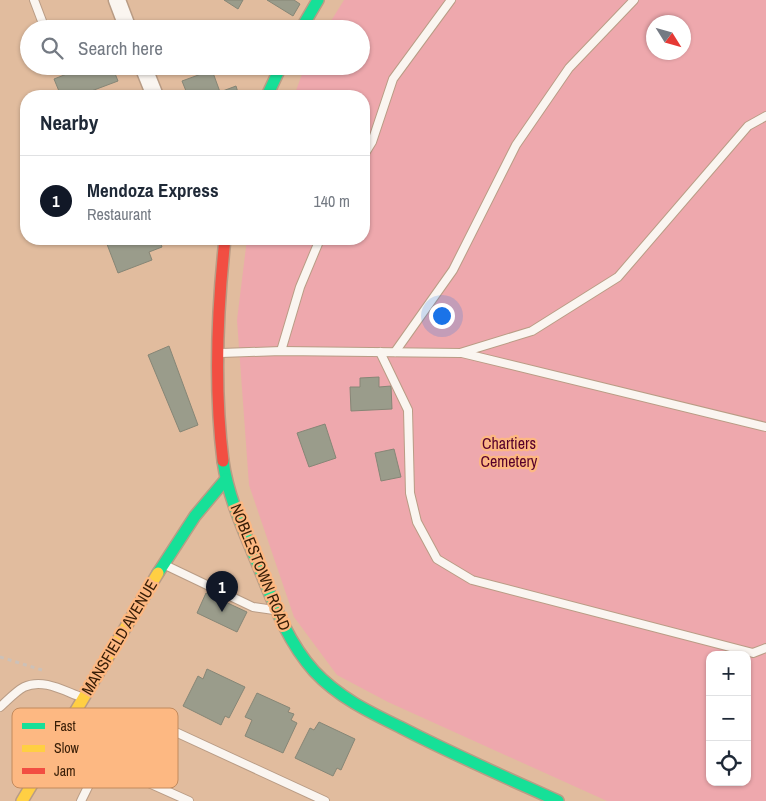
<!DOCTYPE html>
<html lang="en">
<head>
<meta charset="utf-8">
<style>
  body { margin:0; font-family:"Archivo Narrow",sans-serif; background:#f2f2f3; color:#1f2937 }
  .controls { position:absolute; right:15px; bottom:15px; display:grid; overflow:hidden; border-radius:10px; box-shadow:0 1px 4px #0004 }
  .controls button { width:45px; height:45px; display:grid; place-items:center; padding:0; border:0; border-bottom:1px solid #e0e1e3; background:#fff; color:#1f2937; font:25px sans-serif }
  .compass { position:absolute; left:646px; top:15px; width:45px; height:45px; border-radius:50%; background:#fff; box-shadow:0 1px 4px #0004; rotate:127deg }
  .you { position:absolute; left:441px; top:315px; width:18px; height:18px; margin:-12px; border:4px solid #fff; border-radius:50%; background:#1a73e8; box-shadow:0 0 0 8px #1a73e833 }
  .badge { display:grid; place-items:center; width:32px; height:32px; border-radius:50%; background:#111827; color:#fff; font-size:16px; font-weight:700 }
  .pin { position:absolute; translate:-50% -41px; filter:drop-shadow(0 1px 2px #0008) }
  .pin::after { content:''; position:absolute; top:26px; width:18px; height:15px; background:inherit; clip-path:polygon(0 0,100% 0,50% 100%) }
  .list { margin:0; padding:0; list-style:none }
  h2 { display:flex; justify-content:space-between; align-items:center; height:65px; margin:0; padding:0 20px; font-size:21px }
  h2 small { font-size:16px; font-weight:400; color:#747a83 }
  .list li { display:grid; grid-template-columns:32px 1fr auto; gap:15px; align-items:center; box-sizing:border-box; height:90px; padding:0 20px; border-top:1px solid #e0e1e3 }
  .list b { display:block; font-size:19px; white-space:nowrap }
  .list p { margin:0; font-size:16px; white-space:nowrap; color:#747a83 }
  .list em { font-size:16px; font-style:normal; color:#747a83 }
  .icon { flex:none; width:28px; height:28px; fill:none; stroke:currentColor; stroke-width:2; stroke-linecap:round; stroke-linejoin:round }
  .map { position:relative; flex:none; width:766px; height:801px; overflow:hidden }
  .search { position:absolute; background:#fff; box-shadow:0 1px 4px #0004; left:20px; top:20px; width:350px; height:55px; display:flex; align-items:center; gap:12px; box-sizing:border-box; padding:0 18px; border-radius:28px; color:#747a83; font-size:19px }
  .panel { position:absolute; background:#fff; box-shadow:0 1px 4px #0004; left:20px; top:90px; width:350px; height:155px; border-radius:20px }
  .map>svg:first-child { display:block }
</style>
</head>
<body>
<div class="map">
<svg width="766" height="801" viewBox="0 0 766 801">
  <rect width="100%" height="100%" fill="#e1bc9e"/>
  <path fill="#eea8ad" fill-rule="evenodd" d="M344 0H766V801H607L388 702 337 675 294 617 249 485 237 320 247 239H364V96H294L305 66H361V29H326ZM654 22H684V52H654ZM710 655H747V782H710Z"/>
  <g fill="#9a9c8b" stroke="#868676">
    <path d="M224 0H243L238 9Z"/>
    <path d="M267 0H294L300 4 293 16Z"/>
    <path d="M87 66H112L118 81 78 96H61L54 79Z"/>
    <path d="M212 70 220 92 236 86 239 96H188L182 81Z"/>
    <path d="M105 239H159L162 247 149 252 152 260 118 273Z"/>
    <path d="M169 346 198 425 180 432 148 355Z"/>
    <path d="M379 377V387L391 386 392 409 351 411 350 387H360V378Z"/>
    <path d="M325 424 336 458 309 467 297 433Z"/>
    <path d="M394 449 401 477 381 481 375 453Z"/>
    <path d="M206 593 247 612 237 632 197 613Z"/>
    <path d="M207 669 245 687 229 718 225 716 221 725 183 706 198 676 203 679Z"/>
    <path d="M257 693 290 708 288 712 294 714 291 720 297 723 283 753 245 736 252 720 245 717Z"/>
    <path d="M319 722 355 739 341 770 337 768 333 776 295 758 310 728 314 730Z"/>
  </g>
  <g fill="none" stroke-linecap="round" stroke-linejoin="round">
    <defs>
      <g id="lane">
        <path d="M34 0 45 29"/>
        <path d="M88 29 97 25"/>
        <path d="M364 155 372 142 393 79 451 0"/>
        <path d="M281 351 300 287 320 239"/>
        <path d="M380 352 408 410 410 493 417 522 437 559 472 580 753 653 766 648"/>
        <path d="M395 352 453 270 516 145 569 68 634 0"/>
        <path d="M221 353 281 351 460 353 532 331 618 277 748 126 766 116"/>
        <path d="M462 353 766 427"/>
        <path d="M165 565 253 607 274 610"/>
        <path d="M0 707C7 701 16 691 24 687 43 678 64 691 81 697"/>
        <path d="M61 738 122 771 189 801"/>
        <path d="M81 801C91 782 110 736 125 723 131 718 136 717 143 717L325 801"/>
      </g>
      <g id="street">
        <path d="M117 0 128 29"/>
        <path d="M143 66 155 96"/>
      </g>
      <g id="fast">
        <path d="M301 29 318 0"/>
        <path d="M267 96 281 66"/>
        <path d="M223 461C228 497 244 531 258 565 273 602 287 641 314 671 338 697 369 712 400 727 452 754 505 777 558 801"/>
        <path d="M158 573 195 516 226 479"/>
      </g>
      <path id="slow" d="M22 801 158 573"/>
      <path id="jam" d="M223 461C214 388 217 312 225 239"/>
    </defs>
    <use href="#lane" stroke="#b99c85" stroke-width="10"/>
    <use href="#street" stroke="#b99c85" stroke-width="19"/>
    <use href="#fast" stroke="#b99c85" stroke-width="14"/>
    <use href="#slow" stroke="#b99c85" stroke-width="14"/>
    <use href="#jam" stroke="#b99c85" stroke-width="14"/>
    <path stroke="#ccc1b8" stroke-width="3" stroke-dasharray="4 4" stroke-linecap="butt" d="M0 657 42 670"/>
    <use href="#lane" stroke="#faf5f0" stroke-width="8"/>
    <use href="#street" stroke="#faf5f0" stroke-width="16"/>
    <use href="#fast" stroke="#16e098" stroke-width="11"/>
    <use href="#slow" stroke="#ffcf43" stroke-width="11"/>
    <use href="#jam" stroke="#f24e42" stroke-width="11"/>
  </g>
  <g text-anchor="middle" stroke-width="4.5" stroke-linejoin="round" paint-order="stroke">
    <g font-size="16" fill="#56002b" stroke="#fdb882">
      <text x="509" y="449">Chartiers<tspan x="509" dy="18">Cemetery</tspan></text>
    </g>
    <g font-size="16" fill="#371d06" stroke="#fdb882">
      <text transform="translate(261 567) rotate(68)" y="6">NOBLESTOWN ROAD</text>
      <text transform="translate(119 637) rotate(-59)" y="6">MANSFIELD AVENUE</text>
    </g>
  </g>
  <rect x="12" y="708" width="166" height="80" rx="8" fill="#fdb882" stroke="#c28a5d" stroke-width="1"/>
  <rect x="22" y="723" width="23" height="6" fill="#16e098"/>
  <rect x="22" y="745" width="23" height="7" fill="#ffcf43"/>
  <rect x="22" y="768" width="23" height="6" fill="#f24e42"/>
  <g font-size="14" fill="#371d06">
    <text x="54" y="731">Fast</text>
    <text x="54" y="753">Slow</text>
    <text x="54" y="776">Jam</text>
  </g>
</svg>
<div class="controls">
<button>+</button>
<button>−</button>
<button><svg class="icon" aria-label="locate" viewBox="0 0 24 24"><circle cx="12" cy="12" r="6"/><path d="M12 2v4M12 18v4M2 12h4M18 12h4"/></svg></button>
</div>
<svg class="compass" viewBox="-18 -18 36 36"><path d="M0-13l5 13h-10z" fill="#e53935"/><path d="M0 13l5-13h-10z" fill="#747a83"/></svg>
<div class="you"></div>
<div class="pin badge" style="left:222px;top:612px">1</div>
<div class="search"><svg class="icon" aria-label="search" viewBox="0 0 24 24"><circle cx="10" cy="10" r="6"/><path d="M15 15l6 6"/></svg>Search here</div>
<section class="panel">
<h2>Nearby<small></small></h2>
<ul class="list">
<li><span class="badge">1</span><div><b>Mendoza Express</b><p>Restaurant</p></div><em>140 m</em></li>
</ul>
</section>
</div>
</body>
</html>
